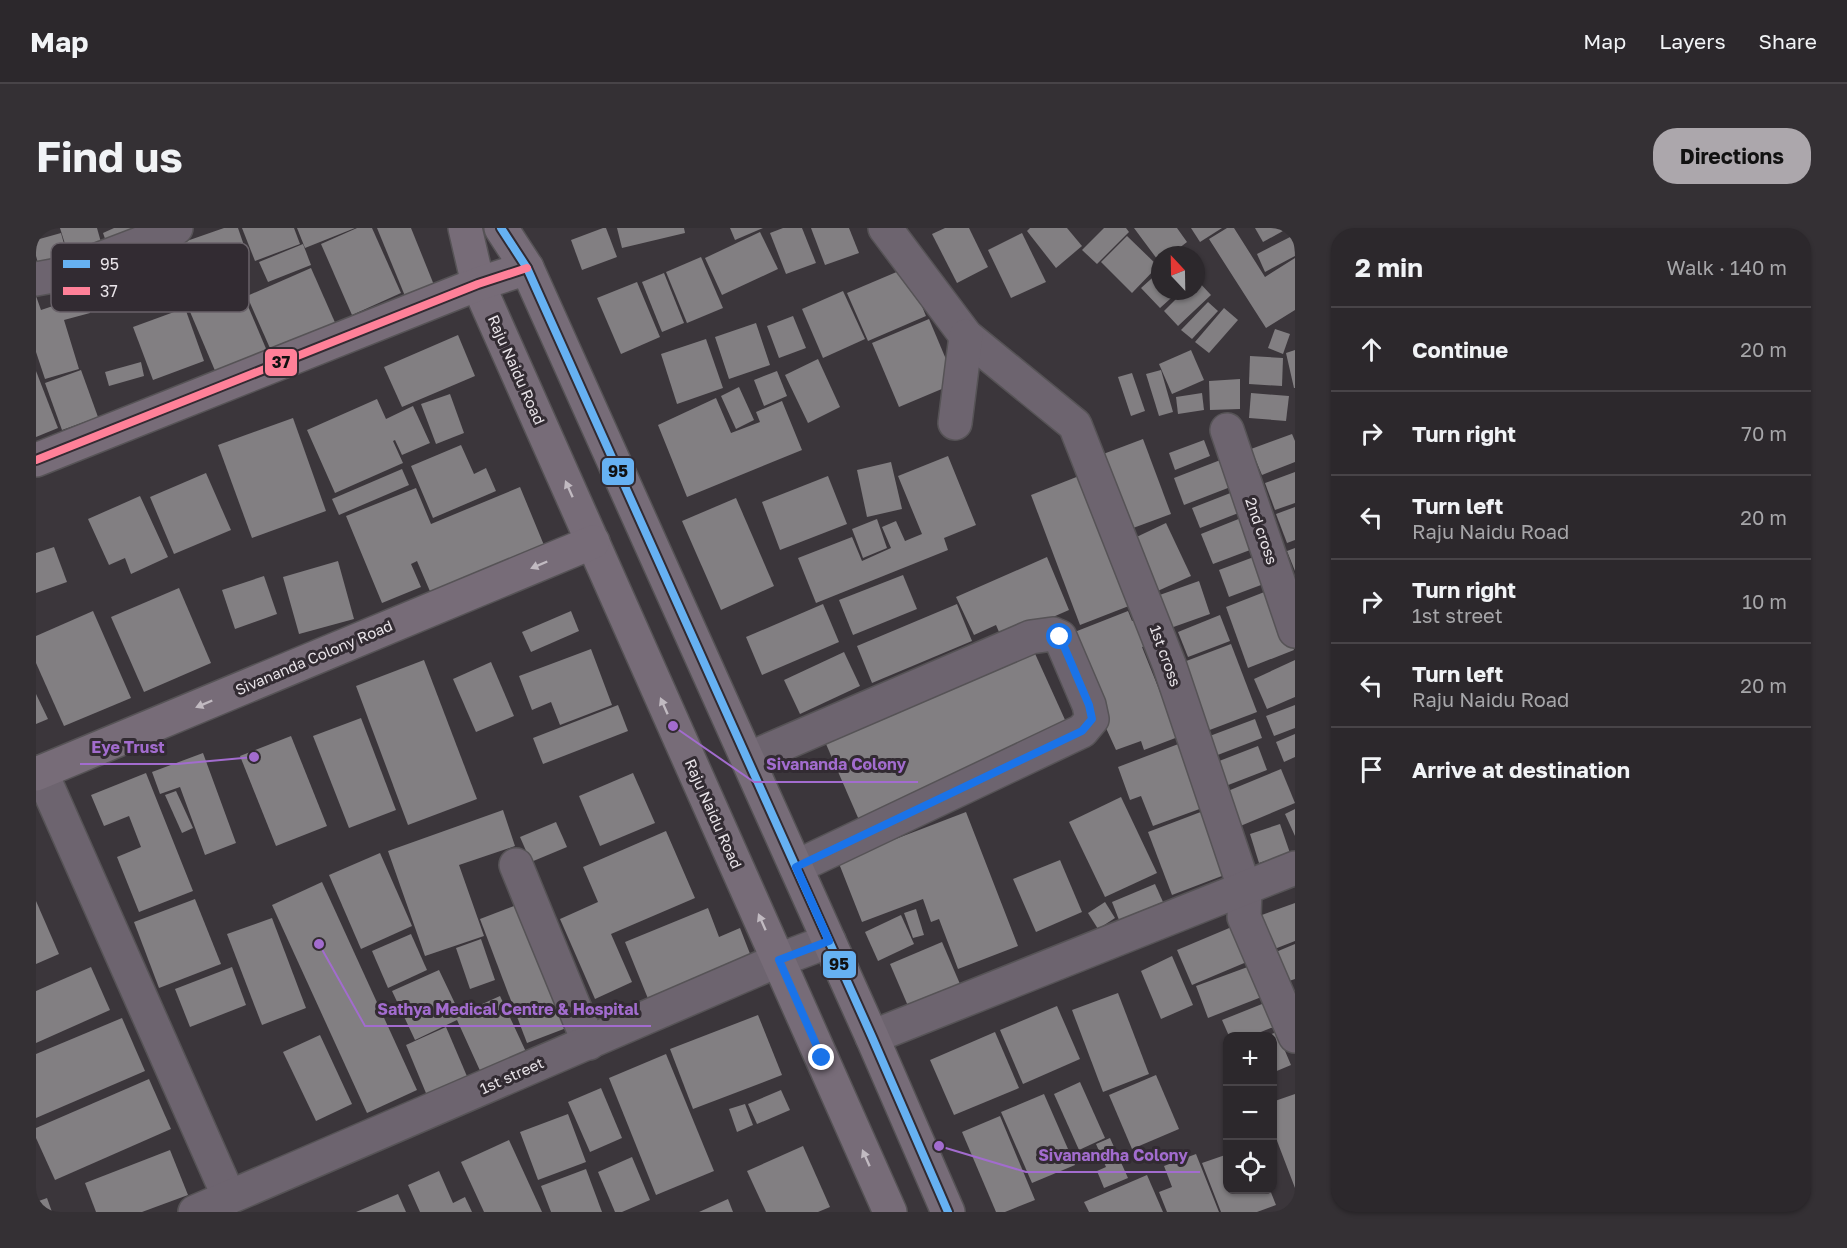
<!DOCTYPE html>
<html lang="en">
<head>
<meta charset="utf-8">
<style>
  body { margin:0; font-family:"Golos Text",sans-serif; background:#343034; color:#f1f3f6 }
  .controls { position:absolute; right:18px; bottom:18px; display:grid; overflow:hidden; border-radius:12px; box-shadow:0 2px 4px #0004 }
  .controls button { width:54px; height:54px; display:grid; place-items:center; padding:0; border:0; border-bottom:2px solid #484448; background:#2c282c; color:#f1f3f6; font:30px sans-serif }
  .compass { position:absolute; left:1115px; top:18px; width:54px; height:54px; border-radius:50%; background:#2c282c; box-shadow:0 2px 4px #0004; rotate:338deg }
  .stop { position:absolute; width:18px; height:18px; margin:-14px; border:4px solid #1a73e8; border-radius:50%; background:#fff }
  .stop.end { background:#1a73e8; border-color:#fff; box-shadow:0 2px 6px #0008 }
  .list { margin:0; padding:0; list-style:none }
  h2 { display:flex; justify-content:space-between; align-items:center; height:78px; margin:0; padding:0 24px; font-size:26px }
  h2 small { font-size:20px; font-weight:400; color:#a6a6a9 }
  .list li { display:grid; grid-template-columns:39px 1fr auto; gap:18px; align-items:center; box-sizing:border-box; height:84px; padding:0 24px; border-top:2px solid #484448 }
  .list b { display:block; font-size:22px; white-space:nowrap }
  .list p { margin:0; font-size:20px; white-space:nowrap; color:#a6a6a9 }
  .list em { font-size:20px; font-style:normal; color:#a6a6a9 }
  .icon { flex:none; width:33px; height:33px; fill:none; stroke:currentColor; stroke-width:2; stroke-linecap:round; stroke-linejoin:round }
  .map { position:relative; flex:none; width:1259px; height:984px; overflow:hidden; border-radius:24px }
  header { display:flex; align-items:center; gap:36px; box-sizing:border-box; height:84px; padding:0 30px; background:#2c282c; border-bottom:2px solid #484448 }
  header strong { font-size:28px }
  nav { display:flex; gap:33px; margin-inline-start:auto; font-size:21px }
  .intro { display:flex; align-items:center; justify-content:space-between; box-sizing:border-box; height:144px; padding:0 36px }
  h1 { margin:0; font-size:42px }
  .button { padding:15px 27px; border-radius:24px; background:#aca7ac; color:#111; font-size:21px; font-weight:700 }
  main { display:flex; gap:36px; padding:0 36px }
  aside { flex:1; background:#2c282c; border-radius:24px; box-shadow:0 2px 4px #0004 }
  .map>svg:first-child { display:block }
</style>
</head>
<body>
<header>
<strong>Map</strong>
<nav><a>Map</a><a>Layers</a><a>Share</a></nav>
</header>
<div class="intro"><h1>Find us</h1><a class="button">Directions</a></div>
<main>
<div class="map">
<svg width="1259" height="984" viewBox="0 0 1259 984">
  <rect width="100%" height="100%" fill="#3b363b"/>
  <g fill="#827f82">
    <path d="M24 0H61L68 25 35 35Z"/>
    <path d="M78 0H99L73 22 67 5Z"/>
    <path d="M188 0H202L213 32 197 38 203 56 165 70 145 15Z"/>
    <path d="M206 0H258L264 16 219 33Z"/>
    <path d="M261 0H319L269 20Z"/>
    <path d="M321 0H336L365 65 316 87 285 16Z"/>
    <path d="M341 0H375L398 57 369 68Z"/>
    <path d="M567 0H570L581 29 546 42 535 12Z"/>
    <path d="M581 0H648L649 5 586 20Z"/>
    <path d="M694 0H727L699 12Z"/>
    <path d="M747 0H766L780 35 750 46 734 5Z"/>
    <path d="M775 0H813L823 25 789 37Z"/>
    <path d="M909 0H933L952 39 921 55 896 6Z"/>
    <path d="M994 0H1031L1046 18 1020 40 991 3Z"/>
    <path d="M1068 0H1090L1093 4 1061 36 1046 22Z"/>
    <path d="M1098 0H1141L1151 14 1134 27H1124V35Z"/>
    <path d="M1155 0H1186L1164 14Z"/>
    <path d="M1191 0H1198L1229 49 1259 30V82L1230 100 1173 11Z"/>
    <path d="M1219 0H1245L1247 3 1227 14Z"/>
    <path d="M724 4 742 41 686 67 669 30Z"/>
    <path d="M25 5 33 34 4 42 0 28V12Z"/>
    <path d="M986 5 1010 54 975 70 952 22Z"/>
    <path d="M1258 7 1259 28 1229 44 1221 26Z"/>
    <path d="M1091 8 1122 38 1096 65 1065 34Z"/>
    <path d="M267 16 275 37 232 54 223 34Z"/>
    <path d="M665 29 687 80 651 95 630 44Z"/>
    <path d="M275 40 301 99 237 127 211 68Z"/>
    <path d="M870 40 890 88 832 113 811 65Z"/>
    <path d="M1124 43V63H1143L1124 80 1105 60Z"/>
    <path d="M628 45 648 95 626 104 606 54Z"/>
    <path d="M1160 51 1175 67 1142 98 1128 83 1148 63H1160Z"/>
    <path d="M601 54 624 109 585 126 561 70Z"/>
    <path d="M203 57 231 123 180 145 152 79Z"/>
    <path d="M47 60 54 85 28 92 43 141 9 151 0 124V68L5 82 23 76 25 84 22 67Z"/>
    <path d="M807 63 829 111 787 130 766 81Z"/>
    <path d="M1172 74 1182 83 1156 111 1145 102Z"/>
    <path d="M149 80 168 133 117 152 97 99Z"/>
    <path d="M1188 80 1202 92 1173 125 1159 114Z"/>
    <path d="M757 88 770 120 743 130 731 98Z"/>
    <path d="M893 91 920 155 863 179 836 115Z"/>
    <path d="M720 95 734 137 693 151 679 109Z"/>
    <path d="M1239 101 1254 106 1247 126 1232 120Z"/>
    <path d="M422 107 439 148 366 179 348 139Z"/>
    <path d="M670 111 687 160 641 176 625 126Z"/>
    <path d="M1155 122 1168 152 1136 166 1123 136Z"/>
    <path d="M1259 122V160H1258L1250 125Z"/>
    <path d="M1214 128 1247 130 1246 158 1213 156Z"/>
    <path d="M782 131 804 179 772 195 749 147Z"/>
    <path d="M105 134 108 148 73 158 69 144Z"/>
    <path d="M45 142 62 189 26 202 9 155Z"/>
    <path d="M1125 142 1137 184 1123 188 1110 146Z"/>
    <path d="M0 143 22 200 0 209Z"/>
    <path d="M741 143 751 168 728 178 718 152Z"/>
    <path d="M1096 145 1109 183 1095 188 1082 149Z"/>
    <path d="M1204 151V181L1174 182 1173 153Z"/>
    <path d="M703 159 718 192 700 201 685 168Z"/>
    <path d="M1166 165 1168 182 1142 186 1140 169Z"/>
    <path d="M1215 165 1253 168 1250 193 1213 190Z"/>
    <path d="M414 166 428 205 400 216 385 176Z"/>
    <path d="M680 170 695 205 724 194 720 184 746 173 766 222 651 269 622 197Z"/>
    <path d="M341 171 350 191 377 178 394 215 366 227 359 212 357 213 367 235 299 265 271 202Z"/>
    <path d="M257 190 290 283 216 310 182 217Z"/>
    <path d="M1256 206 1259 213V234L1226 247 1215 221Z"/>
    <path d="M1107 211 1135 286 1089 303 1062 228Z"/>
    <path d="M1168 212 1174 228 1139 242 1133 225Z"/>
    <path d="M425 217 438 246 450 240 460 263 397 290 375 238Z"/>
    <path d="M912 228 940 297 908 310 912 322 780 375 762 330 816 309 826 333 855 320 846 299 860 293 869 313 886 306 862 248Z"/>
    <path d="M1187 231 1197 258 1148 277 1138 250Z"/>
    <path d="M855 234 866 281 831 289 821 242Z"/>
    <path d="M366 241 373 257 303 287 296 271Z"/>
    <path d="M1259 244V275L1239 282 1229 255Z"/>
    <path d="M170 245 195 302 138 326 114 269Z"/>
    <path d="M1048 246 1098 376 1044 397 995 267Z"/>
    <path d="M792 248 811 296 744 322 726 274Z"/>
    <path d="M484 259 510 322 396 368 381 333 375 336 385 359 346 375 310 288 380 260 395 296Z"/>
    <path d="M1197 264 1205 284 1164 300 1156 280Z"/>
    <path d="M104 268 132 329 95 346 89 330 73 337 52 291Z"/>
    <path d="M700 270 738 358 685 382 646 293Z"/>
    <path d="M1259 279V312L1251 315 1240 286Z"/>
    <path d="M1210 288 1222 319 1177 336 1165 306Z"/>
    <path d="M841 291 851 320 827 330 816 301Z"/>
    <path d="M1130 295 1155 348 1115 366 1090 314Z"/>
    <path d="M18 319 31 354 0 365V325Z"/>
    <path d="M1259 320V343L1251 323Z"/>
    <path d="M1223 327 1233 354 1193 369 1183 342Z"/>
    <path d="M1011 329 1033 382 966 411 960 397 938 407 920 369Z"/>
    <path d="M302 333 318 391 263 406 247 349Z"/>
    <path d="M867 347 881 381 817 407 803 372Z"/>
    <path d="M228 348 241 386 199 401 186 362Z"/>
    <path d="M1163 353 1174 386 1129 402 1118 369Z"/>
    <path d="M143 360 175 435 108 464 75 389Z"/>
    <path d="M1236 361 1258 422 1212 440 1190 379Z"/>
    <path d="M787 376 803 414 726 447 710 409Z"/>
    <path d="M921 376 936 413 836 455 821 418Z"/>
    <path d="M57 383 95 470 28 498 0 435V408Z"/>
    <path d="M535 383 543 403 495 424 486 404Z"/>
    <path d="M1092 383 1096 393 1102 391 1112 417 1106 419 1142 509 1108 522 1105 513 1080 522 1065 489 1036 405Z"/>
    <path d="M1184 387 1194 413 1152 429 1142 404Z"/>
    <path d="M1195 416 1221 484 1171 503 1145 435Z"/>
    <path d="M996 419 1030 494 823 592 790 516Z"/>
    <path d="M555 421 576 477 524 497 515 474 496 482 483 448Z"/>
    <path d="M808 424 824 458 764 486 748 452Z"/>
    <path d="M388 432 441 571 372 597 320 458Z"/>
    <path d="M1259 432V469L1231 481 1218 451Z"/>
    <path d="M455 434 478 488 440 504 417 451Z"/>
    <path d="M0 466 12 491 0 496Z"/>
    <path d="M582 477 592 503 507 536 497 510Z"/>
    <path d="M1259 477V500L1238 508 1230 488Z"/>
    <path d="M325 490 360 582 313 600 277 508Z"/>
    <path d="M1219 491 1226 510 1179 528 1171 509Z"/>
    <path d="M1259 506V529L1248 534 1240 514Z"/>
    <path d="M255 508 291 598 240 618 204 528Z"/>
    <path d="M1145 515 1169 579 1117 598 1105 568 1094 572 1082 539Z"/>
    <path d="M1222 518 1231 542 1187 559 1178 535Z"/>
    <path d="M167 525 200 615 169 627 144 559 124 566 116 544Z"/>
    <path d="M1245 541 1259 575 1202 599 1187 565Z"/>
    <path d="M110 545 157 663 103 684 81 629 105 619 93 588 68 598 55 567Z"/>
    <path d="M597 545 619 595 564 618 543 568Z"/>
    <path d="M140 563 157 600 146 605 129 567Z"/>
    <path d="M1085 569 1121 645 1069 669 1033 594Z"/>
    <path d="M1259 581V608L1249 586Z"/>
    <path d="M467 582 479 618 423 637 448 708 389 728 352 623Z"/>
    <path d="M1170 582 1199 643 1136 667 1112 604Z"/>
    <path d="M930 584 982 718 922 741 903 691 895 694 887 671 826 694 802 633Z"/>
    <path d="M520 594 531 619 495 634 484 609Z"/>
    <path d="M1244 596 1254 625 1223 635 1214 606Z"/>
    <path d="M630 603 659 670 575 706 596 754 559 771 524 691 562 674 547 639Z"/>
    <path d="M344 625 376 698 325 721 293 647Z"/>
    <path d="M1024 632 1046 684 1000 704 977 651Z"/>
    <path d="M286 654 381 862 331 885 236 677Z"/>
    <path d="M1119 656 1127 674 1083 692 1076 674Z"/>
    <path d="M159 671 185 736 123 760 98 694Z"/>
    <path d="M0 673 23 726 0 736Z"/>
    <path d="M1069 674 1079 690 1062 701 1052 685Z"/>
    <path d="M486 675 533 799 491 815 444 691Z"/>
    <path d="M1259 675V713L1228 725 1215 691Z"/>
    <path d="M672 680 683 709 704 700 718 736 615 778 589 714Z"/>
    <path d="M880 681 888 707 877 710 868 685Z"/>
    <path d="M865 687 878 716 842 733 829 704Z"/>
    <path d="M236 690 270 780 226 797 191 706Z"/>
    <path d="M1198 698 1213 733 1156 757 1141 722Z"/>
    <path d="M375 706 391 742 352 760 336 723Z"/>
    <path d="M445 711 459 752 434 761 420 720Z"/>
    <path d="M906 714 924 756 872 778 854 736Z"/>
    <path d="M1259 716V751L1247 755 1235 726Z"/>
    <path d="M1136 728 1157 777 1125 791 1105 743Z"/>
    <path d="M1217 737 1228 768 1172 790 1160 758Z"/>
    <path d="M55 739 74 782 0 815V763Z"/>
    <path d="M196 739 210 777 154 799 139 761Z"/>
    <path d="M403 742 424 786 464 768 491 826 446 847 421 792 379 812 356 763Z"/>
    <path d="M1082 765 1113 846 1067 864 1036 782Z"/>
    <path d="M1231 774 1240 798 1215 808H1193L1186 792Z"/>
    <path d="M1021 778 1044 831 987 856 964 802Z"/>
    <path d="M722 787 746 847 657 881 634 821Z"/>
    <path d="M86 790 109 843 0 890V826Z"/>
    <path d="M410 799 433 853 392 870 370 817Z"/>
    <path d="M959 804 983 860 918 887 894 832Z"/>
    <path d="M1241 804 1255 837 1236 845V808H1230Z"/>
    <path d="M284 807 316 876 280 893 247 824Z"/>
    <path d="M630 826 678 943 620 967 573 850Z"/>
    <path d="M1120 847 1143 901 1096 921 1073 867Z"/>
    <path d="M113 851 135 901 19 952 0 910V900Z"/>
    <path d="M1044 854 1069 910 1043 922 1018 866Z"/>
    <path d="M565 860 586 910 554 924 532 874Z"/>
    <path d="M745 862 754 882 721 896 712 876Z"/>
    <path d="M1008 866 1039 937 996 955 965 884Z"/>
    <path d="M1259 866V960L1238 905 1241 904 1236 893V874Z"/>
    <path d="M709 876 717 897 701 904 693 881Z"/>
    <path d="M532 886 550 934 502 952 484 904Z"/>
    <path d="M964 888 999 972 969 984H960L926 904Z"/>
    <path d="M1074 910 1092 950 1068 960 1061 943 1070 939 1060 916Z"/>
    <path d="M473 912 506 984H448L425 934Z"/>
    <path d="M767 918 794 979 782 984H730L711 943Z"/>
    <path d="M134 922 152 967 106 984H60L49 955Z"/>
    <path d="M1160 926 1183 984H1131L1123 964 1136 959 1128 938Z"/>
    <path d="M1192 926V962H1234L1240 977 1221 984H1185L1166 935Z"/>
    <path d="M596 929 614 972 586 984H579L562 944Z"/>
    <path d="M550 941 566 984H515L505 958Z"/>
    <path d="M403 943 417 975 429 969 436 984H384L372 957Z"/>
    <path d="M1111 947 1127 984H1053L1048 974Z"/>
    <path d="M362 966 370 984H320Z"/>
    <path d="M11 970 16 984H0V974Z"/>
    <path d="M692 971 697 984H663Z"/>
  </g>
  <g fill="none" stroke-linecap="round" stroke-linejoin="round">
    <defs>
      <g id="minor">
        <path d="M849 0 930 108 1039 197 1133 436 1209 662 1208 689 1259 808"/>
        <path d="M0 51 22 47 119 10 140 0"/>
        <path d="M919 195 930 108"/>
        <path d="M1191 202 1259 403"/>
        <path d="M712 531 995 409 1017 406 1024 409 1053 477 1056 491 1046 503 760 639"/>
        <path d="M5 544 193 969"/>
        <path d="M480 637 553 815"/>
        <path d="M836 809 1259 640"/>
        <path d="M159 984 743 732 793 713"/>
      </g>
      <g id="major">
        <path d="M429 0 442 56 854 984"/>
        <path d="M465 0 491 40 836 809 912 984"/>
        <path d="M0 232 442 56 491 40"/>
        <path d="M0 546 557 314"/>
      </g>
    </defs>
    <use href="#minor" stroke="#565356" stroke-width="36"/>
    <use href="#major" stroke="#565356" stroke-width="36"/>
    <use href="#minor" stroke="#6d646f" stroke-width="33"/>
    <use href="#major" stroke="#776c78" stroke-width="33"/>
    <defs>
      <path id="bus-1" d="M465 0 491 40 836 809 912 984"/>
      <path id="bus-2" d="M0 232 442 56 491 40"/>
    </defs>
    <use href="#bus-1" stroke="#322b32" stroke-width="12"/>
    <use href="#bus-2" stroke="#322b32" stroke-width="12"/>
    <use href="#bus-1" stroke="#66b1f2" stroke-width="8"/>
    <use href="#bus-2" stroke="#ff8098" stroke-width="8"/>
  </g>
  <defs><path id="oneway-solid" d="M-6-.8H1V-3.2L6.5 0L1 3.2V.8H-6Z" transform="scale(1.5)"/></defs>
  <g fill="#c1bac1">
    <use href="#oneway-solid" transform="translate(533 261) rotate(-114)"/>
    <use href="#oneway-solid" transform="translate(503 337) rotate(157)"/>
    <use href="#oneway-solid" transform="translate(168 476) rotate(157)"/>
    <use href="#oneway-solid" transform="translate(628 478) rotate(-114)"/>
    <use href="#oneway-solid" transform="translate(726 694) rotate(-114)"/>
    <use href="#oneway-solid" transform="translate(830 930) rotate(-114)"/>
  </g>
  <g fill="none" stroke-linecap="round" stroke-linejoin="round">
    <path stroke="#1a73e8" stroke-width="8" d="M786 830 743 732 793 713 760 639 1046 503 1056 491 1053 477 1024 409"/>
  </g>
  <g text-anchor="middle" stroke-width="6" stroke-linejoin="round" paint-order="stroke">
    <g font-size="15" fill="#e9e4e9" stroke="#322b32">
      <text transform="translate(480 142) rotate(66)" y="5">Raju Naidu Road</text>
      <text transform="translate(1225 303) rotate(71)" y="5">2nd cross</text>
      <text transform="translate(1129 428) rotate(70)" y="5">1st cross</text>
      <text transform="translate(278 430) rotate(-23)" y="5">Sivananda Colony Road</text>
      <text transform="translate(677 586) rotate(66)" y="5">Raju Naidu Road</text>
      <text transform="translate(476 848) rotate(-24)" y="5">1st street</text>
    </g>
  </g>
  <rect x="15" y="15" width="198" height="69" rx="9" fill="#322b32" stroke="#696269" stroke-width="1.5"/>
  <rect x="27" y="32" width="27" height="8" fill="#66b1f2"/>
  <rect x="27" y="59" width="27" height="8" fill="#ff8098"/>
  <g font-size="16" fill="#e9e4e9">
    <text x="64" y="42">95</text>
    <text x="64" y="69">37</text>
  </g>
  <path fill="none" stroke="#a26cce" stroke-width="2" d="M218 529L141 536H44M637 498L718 554H882M283 716L329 798H615M903 918L990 944H1164"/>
  <g fill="#a26cce" stroke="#322b32" stroke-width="2">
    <circle cx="218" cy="529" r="6"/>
    <circle cx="637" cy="498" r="6"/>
    <circle cx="283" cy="716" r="6"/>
    <circle cx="903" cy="918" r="6"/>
  </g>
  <g font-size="16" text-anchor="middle" font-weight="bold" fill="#a26cce" stroke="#322b32" stroke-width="6" stroke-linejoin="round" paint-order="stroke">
    <text x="92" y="525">Eye Trust</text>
    <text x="800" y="542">Sivananda Colony</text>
    <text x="472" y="787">Sathya Medical Centre &amp; Hospital</text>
    <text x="1077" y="933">Sivanandha Colony</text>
  </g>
  <g stroke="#322b32" stroke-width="2">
    <rect x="228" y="120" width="34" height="29" rx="6" fill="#ff8098"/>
    <rect x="565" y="229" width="34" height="29" rx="6" fill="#66b1f2"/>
    <rect x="786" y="722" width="35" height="29" rx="6" fill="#66b1f2"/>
  </g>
  <g font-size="16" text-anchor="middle" font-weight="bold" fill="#111">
    <text x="245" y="140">37</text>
    <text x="582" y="249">95</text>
    <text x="803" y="742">95</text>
  </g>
</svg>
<div class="controls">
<button>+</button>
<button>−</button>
<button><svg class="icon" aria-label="locate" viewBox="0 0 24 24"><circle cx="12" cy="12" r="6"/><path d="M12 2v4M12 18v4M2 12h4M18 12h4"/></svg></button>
</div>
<svg class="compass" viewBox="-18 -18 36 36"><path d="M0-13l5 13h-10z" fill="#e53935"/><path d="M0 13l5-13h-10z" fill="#a6a6a9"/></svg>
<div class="stop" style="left:1024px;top:409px"></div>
<div class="stop end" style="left:786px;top:830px"></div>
</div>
<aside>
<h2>2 min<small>Walk · 140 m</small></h2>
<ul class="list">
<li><svg class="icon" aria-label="ahead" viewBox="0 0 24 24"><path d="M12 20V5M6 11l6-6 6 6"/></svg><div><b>Continue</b></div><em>20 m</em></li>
<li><svg class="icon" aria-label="right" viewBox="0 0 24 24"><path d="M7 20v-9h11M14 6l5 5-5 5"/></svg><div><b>Turn right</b></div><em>70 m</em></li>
<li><svg class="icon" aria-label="left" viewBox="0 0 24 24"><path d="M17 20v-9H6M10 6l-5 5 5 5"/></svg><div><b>Turn left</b><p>Raju Naidu Road</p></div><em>20 m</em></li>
<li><svg class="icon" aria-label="right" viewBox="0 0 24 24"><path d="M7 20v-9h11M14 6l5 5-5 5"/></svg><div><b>Turn right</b><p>1st street</p></div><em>10 m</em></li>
<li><svg class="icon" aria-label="left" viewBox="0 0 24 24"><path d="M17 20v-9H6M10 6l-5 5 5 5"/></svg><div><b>Turn left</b><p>Raju Naidu Road</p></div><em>20 m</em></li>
<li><svg class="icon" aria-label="arrive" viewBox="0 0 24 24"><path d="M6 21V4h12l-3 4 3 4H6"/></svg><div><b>Arrive at destination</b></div></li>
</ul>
</aside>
</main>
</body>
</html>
